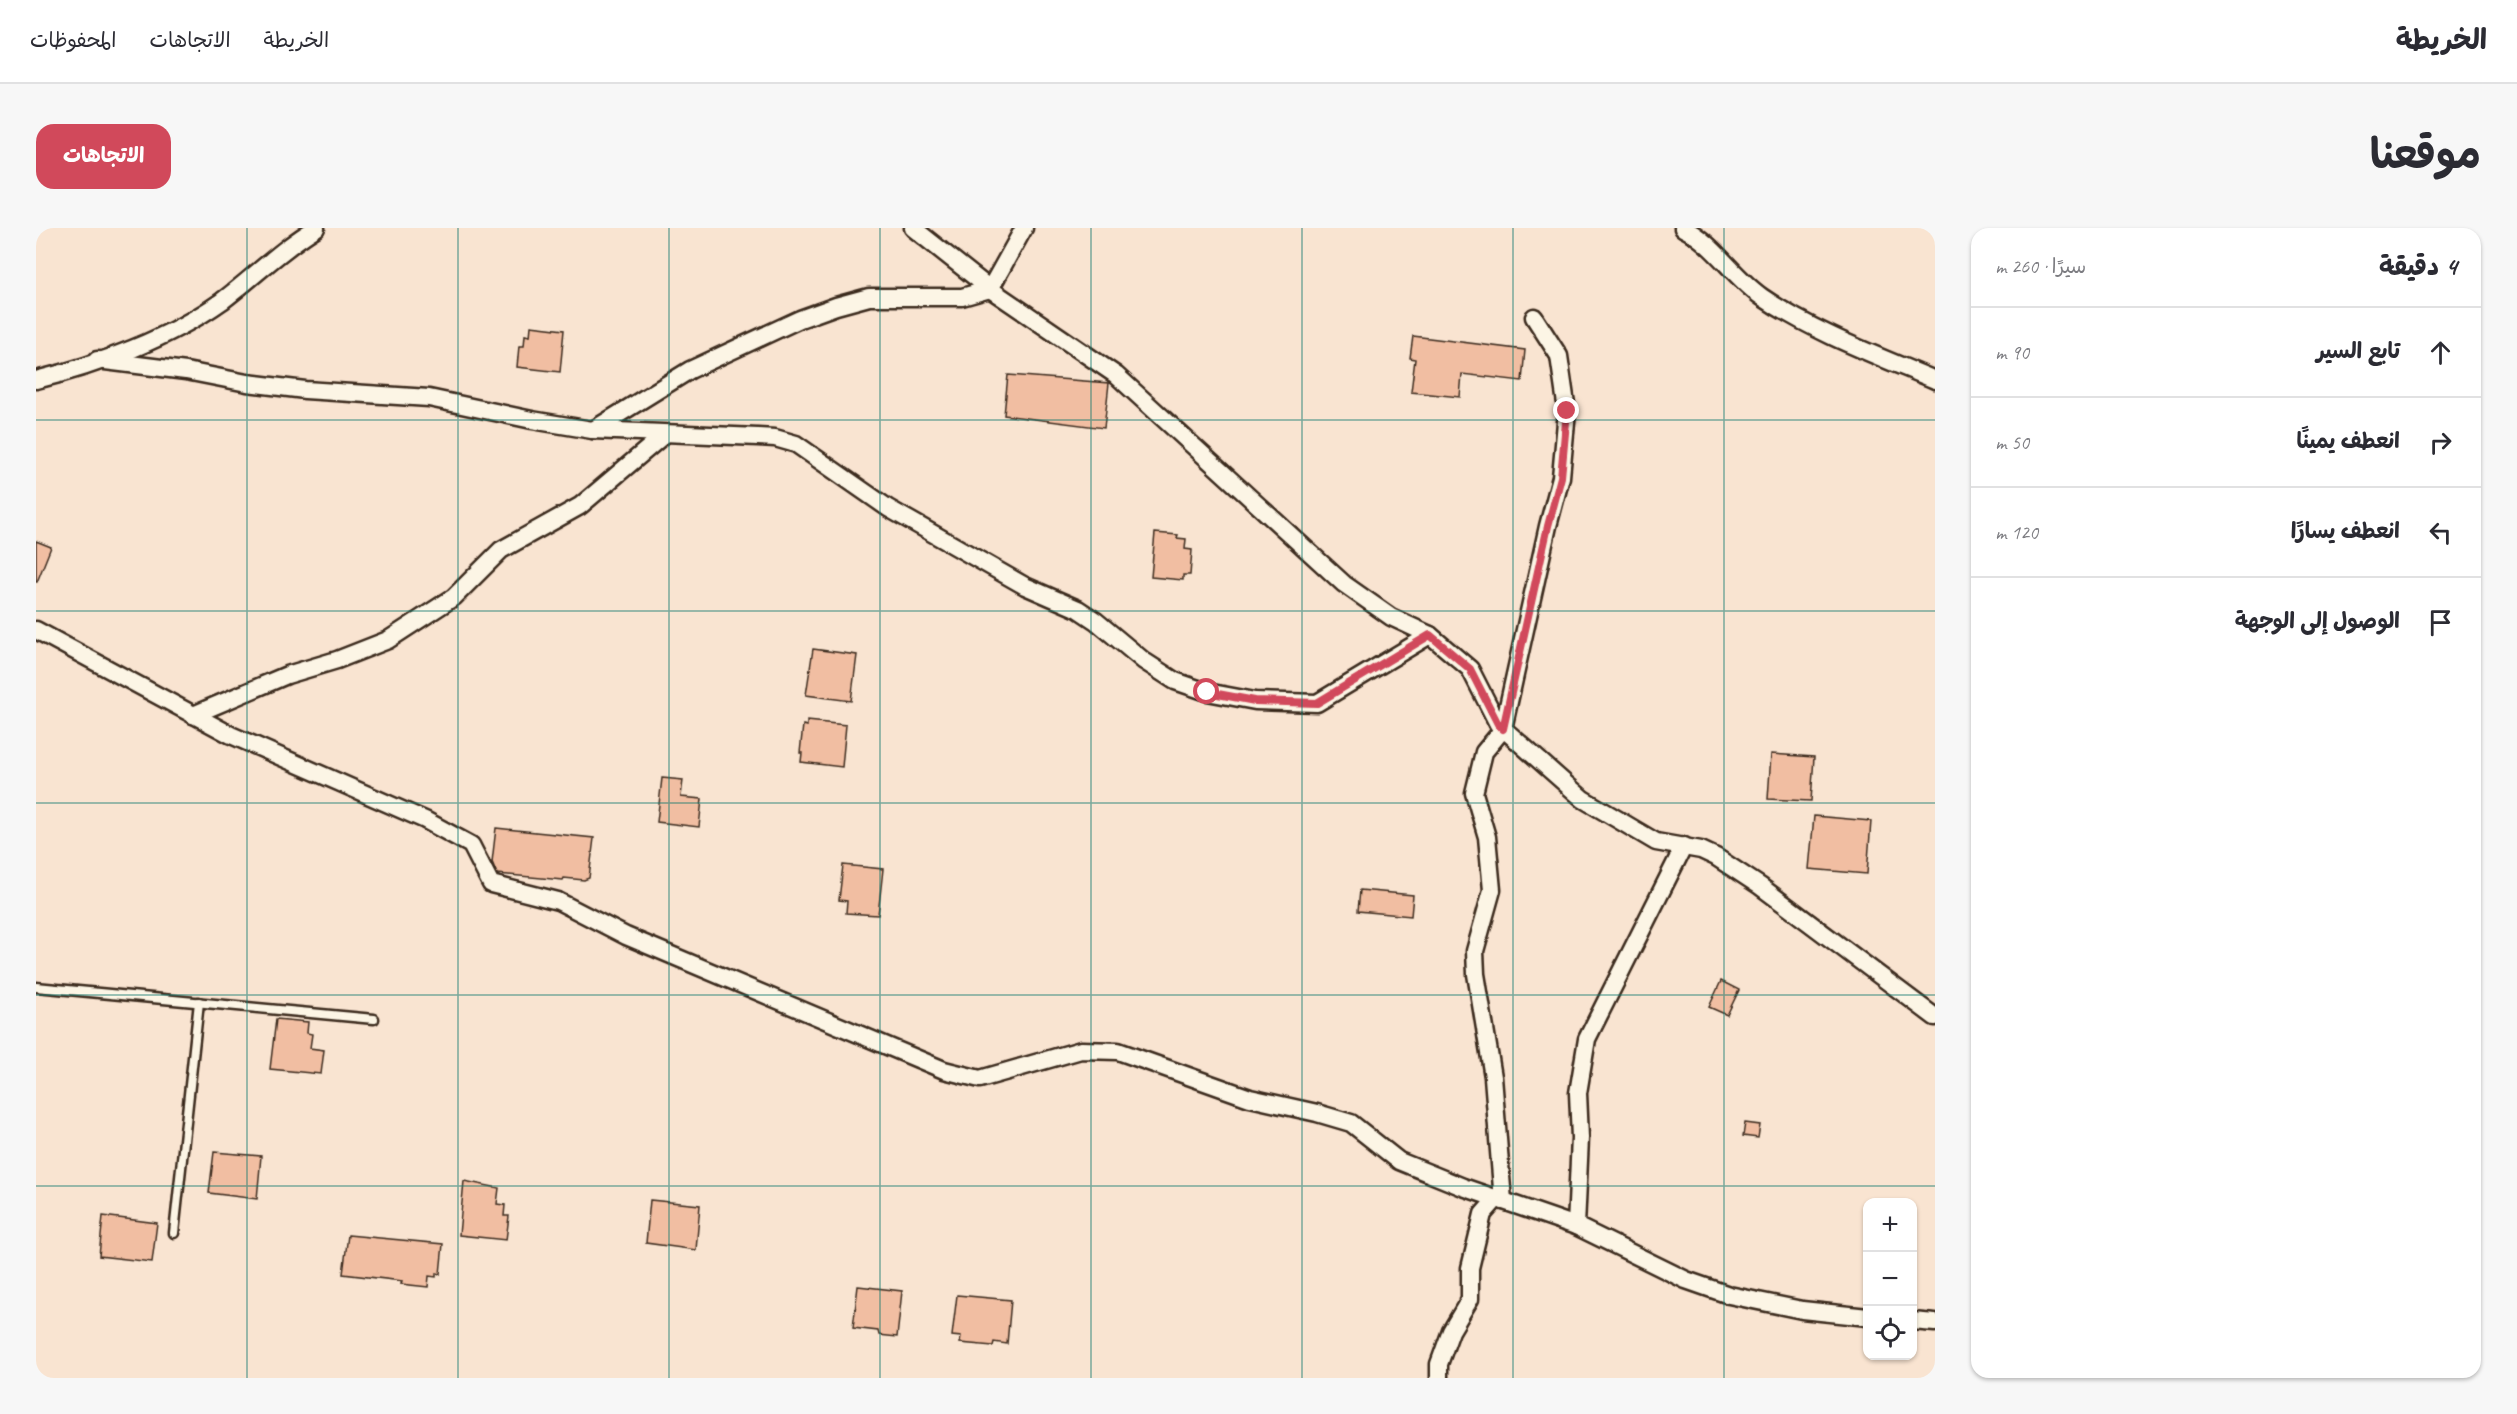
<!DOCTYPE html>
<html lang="ar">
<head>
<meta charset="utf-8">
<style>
  body { margin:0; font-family:Caveat,"Playpen Sans Arabic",sans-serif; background:#f7f7f7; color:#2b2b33; direction:rtl }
  .controls { position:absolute; right:18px; bottom:18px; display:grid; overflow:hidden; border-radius:12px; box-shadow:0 2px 4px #0004 }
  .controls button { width:54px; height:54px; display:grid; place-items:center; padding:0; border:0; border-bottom:2px solid #e1e1e2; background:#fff; color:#2b2b33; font:30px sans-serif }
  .stop { position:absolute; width:18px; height:18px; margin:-14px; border:4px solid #d1495b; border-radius:50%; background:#fff }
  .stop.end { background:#d1495b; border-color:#fff; box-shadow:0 2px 6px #0008 }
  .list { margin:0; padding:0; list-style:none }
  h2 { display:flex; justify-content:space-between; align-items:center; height:78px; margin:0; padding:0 24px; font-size:26px }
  h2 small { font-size:20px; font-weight:400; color:#7c7c81 }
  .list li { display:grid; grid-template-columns:39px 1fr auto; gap:18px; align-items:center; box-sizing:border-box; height:90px; padding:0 24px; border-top:2px solid #e1e1e2 }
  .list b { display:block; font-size:22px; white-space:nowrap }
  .list em { font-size:20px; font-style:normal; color:#7c7c81 }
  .icon { flex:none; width:33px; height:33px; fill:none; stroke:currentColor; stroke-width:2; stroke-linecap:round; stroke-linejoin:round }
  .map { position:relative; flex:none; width:1899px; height:1150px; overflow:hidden; direction:ltr; border-radius:18px }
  header { display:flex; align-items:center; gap:36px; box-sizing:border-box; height:84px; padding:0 30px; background:#fff; border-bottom:2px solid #e1e1e2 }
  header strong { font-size:28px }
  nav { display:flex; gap:33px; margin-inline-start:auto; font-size:21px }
  .intro { display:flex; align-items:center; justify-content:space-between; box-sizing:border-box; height:144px; padding:0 36px }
  h1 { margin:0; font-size:42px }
  .button { padding:15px 27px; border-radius:18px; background:#d1495b; color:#fff; font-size:21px; font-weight:700 }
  main { display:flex; gap:36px; padding:0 36px }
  aside { flex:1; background:#fff; border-radius:18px; box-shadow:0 2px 4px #0004 }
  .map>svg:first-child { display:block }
</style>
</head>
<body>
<header>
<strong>الخريطة</strong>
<nav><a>الخريطة</a><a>الاتجاهات</a><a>المحفوظات</a></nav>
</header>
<div class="intro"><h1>موقعنا</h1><a class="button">الاتجاهات</a></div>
<main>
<aside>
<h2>4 دقيقة<small>سيرًا · 260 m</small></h2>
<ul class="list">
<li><svg class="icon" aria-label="ahead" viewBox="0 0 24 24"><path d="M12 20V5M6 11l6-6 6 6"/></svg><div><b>تابع السير</b></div><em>90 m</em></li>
<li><svg class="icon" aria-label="right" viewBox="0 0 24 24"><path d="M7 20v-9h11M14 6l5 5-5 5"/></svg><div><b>انعطف يمينًا</b></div><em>50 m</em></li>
<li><svg class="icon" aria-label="left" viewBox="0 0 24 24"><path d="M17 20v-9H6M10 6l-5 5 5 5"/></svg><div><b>انعطف يسارًا</b></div><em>120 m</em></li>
<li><svg class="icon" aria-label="arrive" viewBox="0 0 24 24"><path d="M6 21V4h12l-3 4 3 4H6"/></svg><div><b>الوصول إلى الوجهة</b></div></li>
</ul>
</aside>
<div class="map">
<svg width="1899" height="1150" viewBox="0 0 1899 1150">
  <rect width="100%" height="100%" fill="#f9e4d1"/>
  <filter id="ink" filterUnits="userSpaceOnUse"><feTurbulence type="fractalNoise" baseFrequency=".0167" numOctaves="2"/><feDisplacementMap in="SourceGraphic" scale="12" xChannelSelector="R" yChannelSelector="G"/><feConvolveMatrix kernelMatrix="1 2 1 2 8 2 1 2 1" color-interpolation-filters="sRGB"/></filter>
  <g filter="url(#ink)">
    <g fill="#f1bea2" stroke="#3b2a1e" stroke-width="1.5">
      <path d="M495 98 528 102 524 144 481 139 483 118H488L489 107 494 108Z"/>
      <path d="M1377 108 1489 122 1486 153 1426 146 1424 169 1375 164 1379 131 1374 130Z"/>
      <path d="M972 147 1073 155 1068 200 968 187Z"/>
      <path d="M1119 305 1142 307 1141 310 1150 311 1149 321 1156 322 1154 347H1147V352L1115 349Z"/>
      <path d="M0 313 15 319 1 354H0Z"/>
      <path d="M777 421 821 427 815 473 770 467Z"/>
      <path d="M771 493 810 497 806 539 765 534 766 525H764L767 497 771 498Z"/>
      <path d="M1735 526 1778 529 1775 573 1732 571Z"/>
      <path d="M626 550 647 552 645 569 666 571 663 599 621 594Z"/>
      <path d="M1778 588 1835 593 1831 646 1773 641Z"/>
      <path d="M460 600 558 610 553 650 548 652 528 650 527 652 461 646 456 634Z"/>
      <path d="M807 637 847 641 842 687 810 685 811 673 803 672Z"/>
      <path d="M1324 662 1377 667 1375 688 1322 683Z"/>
      <path d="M1685 753 1703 762 1691 787 1673 779Z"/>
      <path d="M240 791 272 794 271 805 276 806 274 820 288 822 285 846 234 841Z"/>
      <path d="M1709 895 1724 897 1722 910 1707 908Z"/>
      <path d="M178 924 225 928 221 971 173 965Z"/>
      <path d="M428 953 463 960 461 976 469 977 468 988H473L470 1012 423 1007Z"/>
      <path d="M614 972 664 977 660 1022 610 1015Z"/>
      <path d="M67 988 121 995 116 1034 63 1028Z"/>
      <path d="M312 1007 407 1016 404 1046 400 1045V1049L393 1048 392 1059 365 1056 366 1053 307 1046Z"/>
      <path d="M822 1058 866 1063 861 1109 843 1107 842 1103 817 1100Z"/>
      <path d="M921 1067 975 1072 971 1116 958 1114 957 1118 924 1115 925 1109 916 1108Z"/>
    </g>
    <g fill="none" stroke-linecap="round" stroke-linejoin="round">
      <defs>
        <g id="lane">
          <path d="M0 759 338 791"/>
          <path d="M138 1005 163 774"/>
        </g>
        <g id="street">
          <path d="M877 0 954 61 1080 147 1308 356 1355 389 1394 407 1434 441 1462 496 1547 571 1620 614 1665 622 1680 629 1724 658 1899 789"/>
          <path d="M1647 0C1678 15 1697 49 1726 69 1777 104 1842 128 1899 152"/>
          <path d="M61 132 150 143 211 155 269 162 393 170 496 192 556 202 722 209 739 210 760 216 852 280 989 358 1042 381 1060 393 1108 433 1139 453 1171 464 1219 473 1281 475 1394 407"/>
          <path d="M0 152C62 137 134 110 186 73 218 49 245 21 280 0"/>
          <path d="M557 202 654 142 764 91 800 78 833 69H926L954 61 988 0"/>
          <path d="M0 402 195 507 389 592 435 617 455 656 522 673 590 708 908 842 944 851 1045 822 1082 823 1214 870 1281 885 1315 895 1363 933 1427 959 1540 998 1650 1052 1693 1067 1766 1082 1832 1089"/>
          <path d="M157 487 251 447 301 432 352 412 418 369 465 322 544 278 629 206"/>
          <path d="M1467 973 1457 849 1440 746 1439 723 1456 662 1451 609 1438 565 1448 524 1467 501 1512 298 1525 249 1531 183 1523 128 1498 89"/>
          <path d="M1540 998 1544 910 1542 865 1551 811 1648 618"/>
          <path d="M1876 1093 1899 1095"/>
          <path d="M1403 1150V1136L1415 1103 1434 1071V1040L1447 986 1461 970"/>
        </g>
      </defs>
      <use href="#lane" stroke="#3b2a1e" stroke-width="13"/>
      <use href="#street" stroke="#3b2a1e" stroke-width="21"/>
      <use href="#lane" stroke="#fcf5e5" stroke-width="8"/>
      <use href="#street" stroke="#fcf5e5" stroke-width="16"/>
    </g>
  </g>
  <g fill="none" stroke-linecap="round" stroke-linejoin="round" filter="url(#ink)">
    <path stroke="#d1495b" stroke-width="8" d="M1171 464 1219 473 1281 475 1394 407 1434 441 1462 496 1467 501 1512 298 1525 249 1531 183"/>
  </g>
  <path fill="none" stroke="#0f766e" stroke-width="1.5" stroke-opacity="0.55" d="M211 0V1150M422 0V1150M633 0V1150M844 0V1150M1055 0V1150M1266 0V1150M1477 0V1150M1688 0V1150M0 192H1899M0 383H1899M0 575H1899M0 767H1899M0 958H1899"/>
</svg>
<div class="controls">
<button>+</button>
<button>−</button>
<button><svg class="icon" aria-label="locate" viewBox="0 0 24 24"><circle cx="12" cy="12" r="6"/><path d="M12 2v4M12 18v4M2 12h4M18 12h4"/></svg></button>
</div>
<div class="stop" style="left:1171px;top:464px"></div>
<div class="stop end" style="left:1531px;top:183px"></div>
</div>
</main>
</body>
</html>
